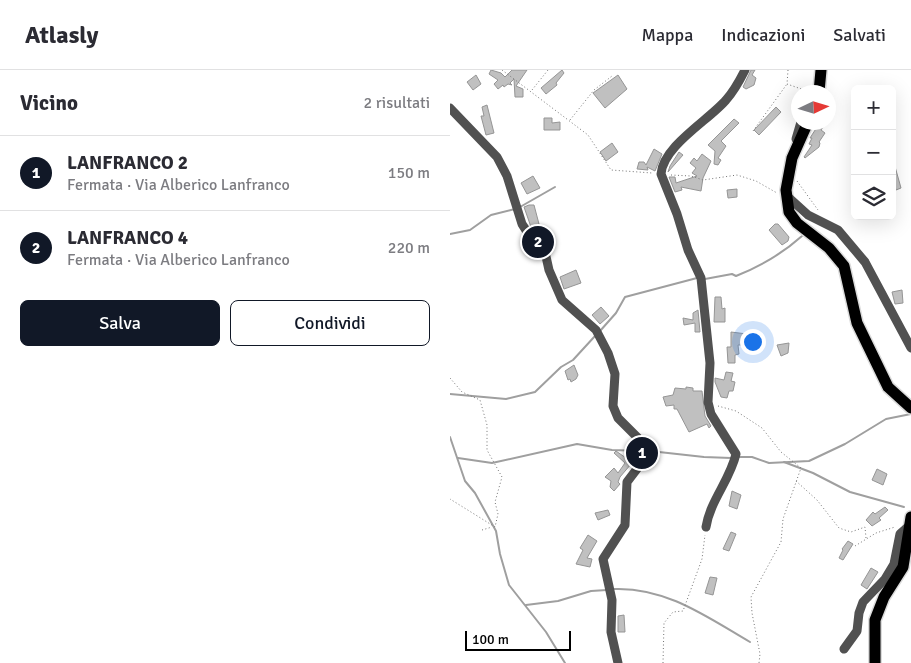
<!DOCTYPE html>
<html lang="it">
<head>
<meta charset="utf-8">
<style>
	:root { --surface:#fff; --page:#f2f2f3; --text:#2b2b33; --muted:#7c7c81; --line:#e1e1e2; --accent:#111827 }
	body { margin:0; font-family:Signika,sans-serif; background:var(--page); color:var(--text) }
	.controls { position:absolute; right:15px; top:15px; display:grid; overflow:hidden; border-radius:8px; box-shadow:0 5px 20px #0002 }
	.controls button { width:45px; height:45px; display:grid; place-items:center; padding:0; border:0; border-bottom:1px solid var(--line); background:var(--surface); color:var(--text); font:25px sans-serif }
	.compass { position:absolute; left:341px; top:15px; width:45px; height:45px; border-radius:50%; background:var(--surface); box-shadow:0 5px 20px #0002; rotate:86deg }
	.scale { position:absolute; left:15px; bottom:12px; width:106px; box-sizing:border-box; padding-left:5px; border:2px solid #000; border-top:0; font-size:14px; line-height:18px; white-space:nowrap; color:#000; -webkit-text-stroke:4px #fff; paint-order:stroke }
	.you { position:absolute; left:302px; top:271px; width:18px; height:18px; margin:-12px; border:4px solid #fff; border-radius:50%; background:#1a73e8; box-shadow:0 0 0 8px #1a73e833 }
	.badge { display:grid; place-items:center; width:32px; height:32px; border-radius:50%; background:var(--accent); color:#fff; font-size:16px; font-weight:700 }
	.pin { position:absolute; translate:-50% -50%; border:2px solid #fff; box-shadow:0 1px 5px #0006 }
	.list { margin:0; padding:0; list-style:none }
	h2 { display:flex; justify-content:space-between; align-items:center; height:65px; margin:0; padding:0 20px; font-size:21px }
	h2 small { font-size:16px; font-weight:400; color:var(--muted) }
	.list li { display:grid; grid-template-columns:32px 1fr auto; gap:15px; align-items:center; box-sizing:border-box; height:75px; padding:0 20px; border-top:1px solid var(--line) }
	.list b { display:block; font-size:19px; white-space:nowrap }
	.list p { margin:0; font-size:16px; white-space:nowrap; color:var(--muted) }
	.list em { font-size:16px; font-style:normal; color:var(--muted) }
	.actions { display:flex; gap:10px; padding:15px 20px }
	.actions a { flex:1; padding:11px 0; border:1px solid var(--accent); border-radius:8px; text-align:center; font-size:18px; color:var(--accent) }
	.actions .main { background:var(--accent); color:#fff }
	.icon { flex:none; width:28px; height:28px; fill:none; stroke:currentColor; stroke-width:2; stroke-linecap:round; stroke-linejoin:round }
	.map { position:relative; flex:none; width:461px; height:593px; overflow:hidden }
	header { display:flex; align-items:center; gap:30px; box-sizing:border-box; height:70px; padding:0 25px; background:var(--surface); border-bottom:1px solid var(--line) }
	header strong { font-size:24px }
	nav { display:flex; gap:28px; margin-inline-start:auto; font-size:18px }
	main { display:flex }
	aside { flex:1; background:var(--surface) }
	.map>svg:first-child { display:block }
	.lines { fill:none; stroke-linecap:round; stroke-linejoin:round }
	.stream { stroke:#9f9f9f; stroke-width:2 }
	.building { fill:#c0c0c0; stroke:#959595 }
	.major-casing { stroke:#dbdbdb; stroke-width:14 }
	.path { stroke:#737373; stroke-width:1; stroke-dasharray:1 2.5; stroke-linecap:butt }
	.minor { stroke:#515151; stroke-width:9 }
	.major { stroke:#000; stroke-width:11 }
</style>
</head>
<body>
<header>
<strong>Atlasly</strong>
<nav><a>Mappa</a><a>Indicazioni</a><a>Salvati</a></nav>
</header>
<main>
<aside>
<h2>Vicino<small>2 risultati</small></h2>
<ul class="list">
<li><span class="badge">1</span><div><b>LANFRANCO 2</b><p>Fermata · Via Alberico Lanfranco</p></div><em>150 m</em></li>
<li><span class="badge">2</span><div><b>LANFRANCO 4</b><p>Fermata · Via Alberico Lanfranco</p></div><em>220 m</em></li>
</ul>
<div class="actions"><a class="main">Salva</a><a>Condividi</a></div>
</aside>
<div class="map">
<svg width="461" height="593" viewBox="0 0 461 593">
	<rect width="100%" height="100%" fill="#fff"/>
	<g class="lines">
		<g class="stream">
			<polyline points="70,137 105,117"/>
			<polyline points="0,164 20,160 41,145 65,139"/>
			<path d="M255,209L282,204L286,206C311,196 332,184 352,166"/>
			<polyline points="150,261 166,243 175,227 247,208"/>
			<polyline points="0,324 56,329 85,322 111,297 123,290 145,266"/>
			<polyline points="0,367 15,411 25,423 46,461 50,484 59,515 96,562 115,593"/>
			<polyline points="200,381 254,387 281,388"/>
			<polyline points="289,387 302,387 319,393 359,391 395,374 436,349 461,344"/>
			<polyline points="8,388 42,393 127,374 162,380 193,381"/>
			<polyline points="334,392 363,403 400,422 454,437"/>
			<path d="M164,519C216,517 257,547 300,572"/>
			<polyline points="76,535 108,531 141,521 157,520"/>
		</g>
	</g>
	<g class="building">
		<polygon points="41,0 51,3 55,7 62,0 77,0 66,16 73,19 73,27 65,27 64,9 60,13 62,15 58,14 54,17 53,15 48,19 44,14 48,10 39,4"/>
		<polygon points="112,0 114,3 106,13 107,15 96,24 91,18"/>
		<polygon points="301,0 305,0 302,5 306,8 304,15 296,19 293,17"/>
		<polygon points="26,5 31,14 23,20 17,12"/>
		<polygon points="168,5 177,19 155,38 143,23"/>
		<polygon points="37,35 44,63 36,65 31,46 34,46 32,37"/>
		<polygon points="326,37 331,42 309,65 304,60"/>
		<polygon points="94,48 102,48 102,53 110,52 110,60 94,60"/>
		<polygon points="284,49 289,53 271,71 276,76 268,88 271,90 268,95 264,94 265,81 258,75"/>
		<polygon points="369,54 373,57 371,60 375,63 369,72 370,73 369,77 355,88 354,87 362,75 359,74 362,68 360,68"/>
		<polygon points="162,73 168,82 156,91 150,82"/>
		<polygon points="204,79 212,84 205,101 197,97 198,100 187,99 189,92 194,92 196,95"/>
		<polygon points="229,82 233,85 218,102 220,96"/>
		<polygon points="252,84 261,91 253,108 251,121 231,117 232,120 225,122 219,107 225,107 226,113 247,106 242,103 246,98 240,93 244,88 247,91"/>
		<polygon points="442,93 444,93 451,118 446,120 442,106"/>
		<polygon points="83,106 90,118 77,124 71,113"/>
		<polygon points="287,119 287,127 278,128 277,120"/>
		<polygon points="79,135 84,135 89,154 81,157 74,137"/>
		<polygon points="325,154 328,154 339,167 338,171 332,175 319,160"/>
		<polygon points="126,200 131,213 114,219 110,207"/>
		<polygon points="452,220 453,233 445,234 442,222"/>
		<polygon points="265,227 271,227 272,239 275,238 275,252 264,252"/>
		<polygon points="151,237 159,246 150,254 142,245"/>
		<polygon points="248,240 250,262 245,262 245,253 234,255 233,248 243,250 243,243"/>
		<polygon points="281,262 297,264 298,271 294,271 294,275 288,275 289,284 285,285 285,293 278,293 277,277 281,277"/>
		<polygon points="339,273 338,283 331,286 327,275"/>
		<polygon points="124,295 128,305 126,309 121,312 120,309 118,310 115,301"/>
		<polygon points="276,302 283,303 281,311 285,312 283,321 279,321 277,328 271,327 265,312 265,308 274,310"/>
		<polygon points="236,317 243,318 243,321 252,321 255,346 261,356 259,358 257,354 239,362 227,339 224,339 224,335 216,336 213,327 223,325 225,318 236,319"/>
		<polygon points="166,381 176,388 178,385 187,387 170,407 168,412 170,414 164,421 160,417 161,411 155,407 164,398 168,403 175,393 164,383"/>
		<polygon points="427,399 437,404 433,415 422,410"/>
		<polygon points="282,421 291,425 287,439 279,436"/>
		<polygon points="435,437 438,440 429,448 431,450 422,456 416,450 423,442 425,444"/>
		<polygon points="158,440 160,445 148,450 145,443"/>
		<polygon points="281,462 286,464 279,481 273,479"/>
		<polygon points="138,465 147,471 137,488 142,489 140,497 126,494 133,480 130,478"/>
		<polygon points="398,471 403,474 393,490 389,488 393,480 392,479"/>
		<polygon points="421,498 428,502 417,519 411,515"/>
		<polygon points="260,507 267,508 263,525 255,523"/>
		<polygon points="174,545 175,562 168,562 168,546"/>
	</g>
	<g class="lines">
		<g class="major-casing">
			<g id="major">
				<polyline points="369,22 371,0"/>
				<polyline points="358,52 342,88 336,120 339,142 347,153 379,178 394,196 407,253 438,317 461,338"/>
				<polyline points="425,593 425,550 434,527 453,497 461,447"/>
			</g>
		</g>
		<g class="path">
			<polyline points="52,0 138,65 161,100 202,103"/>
			<polyline points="338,0 337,14 360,22"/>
			<polyline points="82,20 98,0"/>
			<polyline points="120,50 144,20 162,6"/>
			<polyline points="303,61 337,14"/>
			<polyline points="221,105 241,106 253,110 287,105 306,111 327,123"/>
			<polyline points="347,111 368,140"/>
			<polyline points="0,308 12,322 30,330 37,355 37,380 52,407 45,432 48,444 45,457 0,429"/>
			<polyline points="268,336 286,341 312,358 331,382 351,398 333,449 331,472 301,527 302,543 310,584 309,593"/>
			<polyline points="346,411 367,430 389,458 401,462 415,457 416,468"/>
			<polyline points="32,460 42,457"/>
			<polyline points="405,476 426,463 445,457"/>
			<polyline points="213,593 214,553 223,542 233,541 252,489 255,465"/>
		</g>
		<g class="minor">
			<polyline points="0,38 47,87 57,106 72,154 81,168 95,182 99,200 112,230 146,260 158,283 165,304 163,336 168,348 195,375 196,387 177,412 175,455 153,489 162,530 161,562 168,593"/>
			<polyline points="346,69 351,52"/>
			<polyline points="337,126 358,145 388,160 415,192 461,278"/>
			<path d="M256,457C260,431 280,410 286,384L261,344L258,332L260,293L251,208L238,180L227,144L211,104C213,76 259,50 276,30C284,21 290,10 295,0"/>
			<polyline points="394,579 407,561 409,543 413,532 435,509 444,494 450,464 458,457"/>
		</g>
		<use href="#major" class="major"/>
	</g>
</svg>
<div class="controls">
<button>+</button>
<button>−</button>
<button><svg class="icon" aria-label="layers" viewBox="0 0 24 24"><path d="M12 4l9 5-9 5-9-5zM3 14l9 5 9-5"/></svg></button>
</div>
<svg class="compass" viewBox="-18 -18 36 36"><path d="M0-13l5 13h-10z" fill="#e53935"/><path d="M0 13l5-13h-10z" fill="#7c7c81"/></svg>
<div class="scale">100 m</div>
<div class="you"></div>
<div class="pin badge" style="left:192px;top:383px">1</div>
<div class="pin badge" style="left:88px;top:172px">2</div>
</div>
</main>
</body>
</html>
